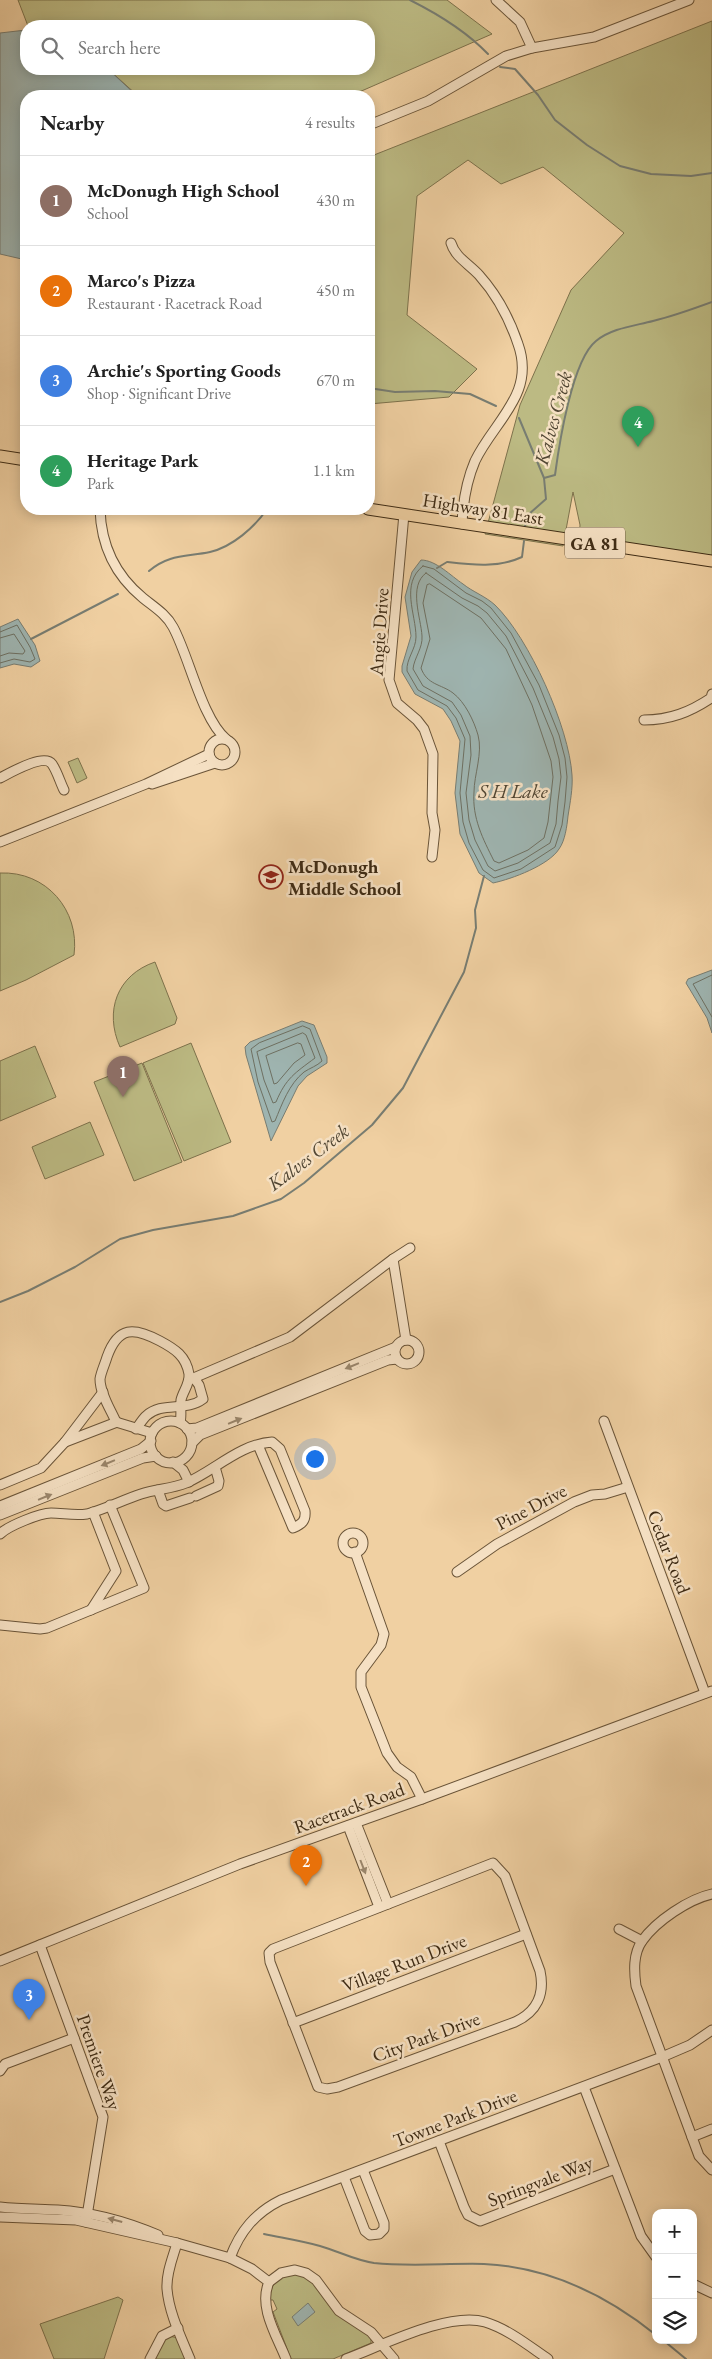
<!DOCTYPE html>
<html lang="en">
<head>
<meta charset="utf-8">
<style>
	:root { --surface:#fff; --page:#f6f6f6; --text:#222; --muted:#767676; --line:#e0e0e0; --accent:#0b8043 }
	body { margin:0; font-family:"EB Garamond",serif; background:var(--page); color:var(--text) }
	.controls { position:absolute; right:15px; bottom:15px; display:grid; overflow:hidden; border-radius:10px; box-shadow:0 2px 12px #0003 }
	.controls button { width:45px; height:45px; display:grid; place-items:center; padding:0; border:0; border-bottom:1px solid var(--line); background:var(--surface); color:var(--text); font:25px sans-serif }
	.you { position:absolute; left:314px; top:1458px; width:18px; height:18px; margin:-12px; border:4px solid #fff; border-radius:50%; background:#1a73e8; box-shadow:0 0 0 8px #1a73e833 }
	.badge { display:grid; place-items:center; width:32px; height:32px; border-radius:50%; background:var(--accent); color:#fff; font-size:16px; font-weight:700 }
	.pin { position:absolute; translate:-50% -41px; filter:drop-shadow(0 1px 2px #0008) }
	.pin::after { content:''; position:absolute; top:26px; width:18px; height:15px; background:inherit; clip-path:polygon(0 0,100% 0,50% 100%) }
	.list { margin:0; padding:0; list-style:none }
	h2 { display:flex; justify-content:space-between; align-items:center; height:65px; margin:0; padding:0 20px; font-size:21px }
	h2 small { font-size:16px; font-weight:400; color:var(--muted) }
	.list li { display:grid; grid-template-columns:32px 1fr auto; gap:15px; align-items:center; box-sizing:border-box; height:90px; padding:0 20px; border-top:1px solid var(--line) }
	.list b { display:block; font-size:19px; white-space:nowrap }
	.list p { margin:0; font-size:16px; white-space:nowrap; color:var(--muted) }
	.list em { font-size:16px; font-style:normal; color:var(--muted) }
	.icon { flex:none; width:28px; height:28px; fill:none; stroke:currentColor; stroke-width:2; stroke-linecap:round; stroke-linejoin:round }
	.map { position:relative; flex:none; width:712px; height:2359px; overflow:hidden }
	.search { position:absolute; background:var(--surface); box-shadow:0 2px 12px #0003; left:20px; top:20px; width:355px; height:55px; display:flex; align-items:center; gap:12px; box-sizing:border-box; padding:0 18px; border-radius:20px; color:var(--muted); font-size:19px }
	.panel { position:absolute; background:var(--surface); box-shadow:0 2px 12px #0003; left:20px; top:90px; width:355px; height:425px; border-radius:20px }
	.map>svg:first-child { display:block }
	.green { fill:#bcba83; stroke:#7d724c }
	.water { fill:#9eb4b0; stroke:#787d72 }
	.lines { fill:none; stroke-linecap:round; stroke-linejoin:round }
	.shore { stroke:#6e7062; stroke-width:1 }
	.stream { stroke:#787d72; stroke-width:2 }
	.minor-casing { stroke:#6a5438; stroke-width:11 }
	.major-casing { stroke:#3e2b14; stroke-width:13 }
	.minor { stroke:#f5e0c3; stroke-width:9 }
	.major { stroke:#f0d0a2; stroke-width:11 }
	.oneway { fill:#9a866c }
	.labels { text-anchor:middle; dominant-baseline:central; stroke-width:5; stroke-linejoin:round; paint-order:stroke }
	.shield { fill:#f5e0c3; stroke:#756148; stroke-width:1 }
	.shield-label { font-size:18px; font-weight:bold; fill:#3e2b14 }
	.street-label { font-size:19px; fill:#3e2b14; stroke:#f5e0c3 }
	.poi-label { font-size:19px; font-weight:bold; fill:#3e2b14; stroke:#f5e0c3; text-anchor:start }
	.water-label { font-size:20px; font-style:italic; fill:#514633; stroke:#f5e0c3 }
</style>
</head>
<body>
<div class="map">
<svg width="712" height="2359" viewBox="0 0 712 2359">
	<rect width="100%" height="100%" fill="#f0d0a2"/>
	<filter id="stains"><feTurbulence type="fractalNoise" baseFrequency=".004" numOctaves="4"/><feColorMatrix values="0 0 0 0 .2 0 0 0 0 .09 0 0 0 0 .02 0 0 0 .5 -.17"/></filter>
	<radialGradient id="worn" r=".72"><stop offset=".6" stop-color="#630" stop-opacity="0"/><stop offset="1" stop-color="#630" stop-opacity=".3"/></radialGradient>
	<g class="green">
		<polygon points="18,0 447,0 492,34 350,96 138,96 108,69 369,69 369,26 69,26 66,23 28,26"/>
		<polygon points="712,21 712,560 579,541 580,525 573,492 563,546 485,534 520,405 571,290 624,233 543,167 501,184 468,160 417,196 407,315 477,369 449,397 369,404 369,157"/>
		<polygon points="78,758 87,778 77,783 68,762"/>
		<path d="M0,873C46,871 80,910 74,955L26,980L0,991Z"/>
		<path d="M155,962L177,1018L175,1024L120,1047C104,1011 117,975 155,962Z"/>
		<polygon points="191,1043 231,1142 184,1161 143,1063"/>
		<polygon points="35,1046 56,1097 0,1121 0,1061"/>
		<polygon points="142,1063 182,1162 134,1181 94,1082"/>
		<polygon points="90,1122 104,1155 45,1179 32,1147"/>
		<path d="M296,2272L309,2278L366,2333L371,2338V2343L333,2359H291L273,2312L277,2309L273,2300H270C270,2281 280,2278 296,2272Z"/>
		<polygon points="118,2297 123,2300 104,2359 54,2359 40,2324"/>
		<polygon points="169,2336 178,2338 186,2359 154,2359 164,2339"/>
	</g>
	<g class="water">
		<polygon points="26,30 26,69 108,69 137,96 26,96 26,260 0,254 0,33"/>
		<path d="M421,560C436,560 451,576 463,584C473,592 485,596 495,605C529,638 569,727 572,775C573,788 570,803 568,816C567,826 565,841 559,849C549,865 512,879 493,883L479,873L460,834L455,793L460,741L451,721L443,709L415,694L402,672V666L411,636L405,597L412,572Z"/>
		<polygon points="18,619 35,645 40,661 31,667 14,664 0,668 0,627"/>
		<polygon points="712,970 712,1033 707,1018 686,983 688,979"/>
		<polygon points="302,1021 314,1025 327,1057 327,1063 307,1076 298,1086 271,1141 246,1055 245,1047 250,1042"/>
		<polygon points="308,2303 315,2312 298,2326 292,2317"/>
	</g>
	<g class="lines">
		<g class="shore">
			<path d="M423,566L434,569L466,593L482,601L491,608L511,633L539,685L559,735L565,758L567,777L565,802L562,825L555,847L521,869L494,878L483,870L469,843L463,822L460,793L465,739L456,718L447,706L418,690L407,671C406,659 416,649 416,637C416,614 400,584 423,566Z"/>
			<path d="M426,573L462,598L478,606L487,613L506,636L533,688L553,737L559,759L561,777L558,801L556,824L550,843L518,863L495,871L488,866L475,840L469,820L466,793L471,755L470,736L461,715L452,702L423,686L413,669C414,658 423,648 422,636C421,618 408,586 426,573Z"/>
			<path d="M430,584L481,618L506,649L532,705L551,761L553,777L548,822L544,838L528,850L499,863L494,861C483,839 472,818 474,792C474,775 483,753 478,735C474,721 465,702 453,693C441,684 427,685 421,668L430,639L423,603L427,585Z"/>
			<polyline points="0,632 17,625 30,647 35,659 30,662 14,659 0,663"/>
			<polyline points="0,638 14,634 25,651 23,654 9,653 0,656"/>
			<polyline points="712,975 693,984 712,1017"/>
			<path d="M303,1026L310,1029L322,1061C317,1066 310,1068 304,1072C289,1084 282,1104 275,1121L272,1122L258,1082L251,1049L259,1043Z"/>
			<path d="M303,1033L306,1035L315,1058C295,1073 286,1078 276,1102L273,1103L264,1080L257,1052Z"/>
			<polygon points="298,1043 301,1044 305,1055 294,1063 277,1083 274,1084 266,1056"/>
		</g>
		<g class="stream">
			<path d="M410,0C438,14 466,31 488,54"/>
			<polyline points="500,67 515,69 538,95 555,120 587,145 620,166 651,174 691,176 712,173"/>
			<polyline points="369,388 395,392 435,391 470,394 496,406"/>
			<polyline points="519,418 544,478 546,499 529,514 525,526"/>
			<path d="M544,478L555,475C559,445 572,360 596,341C612,328 634,326 653,321C674,316 693,309 712,302"/>
			<path d="M437,568L447,562C473,565 498,568 522,557L524,541"/>
			<path d="M149,571C169,554 186,557 210,552C232,547 255,527 267,509"/>
			<polyline points="31,639 118,594"/>
			<polyline points="0,1302 28,1291 75,1267 120,1239 153,1230 233,1216 281,1199 304,1183 372,1125 403,1088 464,972 476,928 475,910 484,876"/>
			<path d="M264,2234C283,2238 302,2241 320,2246C338,2251 354,2260 374,2263C410,2267 447,2263 484,2264C549,2267 605,2294 656,2335"/>
			<polyline points="663,2340 686,2359"/>
		</g>
		<g class="minor-casing">
			<g id="minor">
				<polyline points="496,0 520,22 532,48 594,37 689,0"/>
				<polyline points="369,125 428,101 506,56 532,48"/>
				<path d="M451,243C455,257 469,264 479,275C496,294 510,320 518,344C536,394 494,421 475,461C466,482 463,501 462,524"/>
				<path d="M100,509C101,545 115,575 143,598C154,607 166,614 173,627C189,656 202,719 226,739"/>
				<polyline points="404,514 389,680 397,703 417,720 424,729 433,754 432,813 435,830 432,857"/>
				<path d="M644,720C670,720 690,712 711,698L712,694"/>
				<circle cx="222" cy="752" r="13"/>
				<path d="M0,778C10,773 44,753 52,764C57,771 60,782 64,790"/>
				<polyline points="152,784 215,763"/>
				<polyline points="0,842 146,784 209,754"/>
				<polyline points="393,1259 410,1248"/>
				<circle cx="407" cy="1352" r="12"/>
				<polyline points="189,1380 290,1337 393,1259 406,1340"/>
				<polyline points="103,1392 65,1442 117,1422"/>
				<polyline points="604,1421 705,1693"/>
				<circle cx="171" cy="1442" r="21"/>
				<path d="M136,1429C139,1425 142,1420 146,1416C162,1401 186,1412 203,1399L199,1385L194,1378"/>
				<polyline points="187,1429 197,1428 396,1347"/>
				<path d="M152,1433L116,1422C111,1410 100,1394 100,1379C101,1372 105,1364 107,1357C118,1326 134,1327 160,1341C175,1349 186,1356 189,1374C190,1384 183,1391 181,1400C180,1408 182,1414 180,1423"/>
				<polyline points="192,1443 200,1435 388,1360 397,1359"/>
				<polyline points="173,1462 183,1470 189,1482"/>
				<polyline points="0,1485 41,1468 65,1442"/>
				<polyline points="158,1490 163,1504 166,1506 190,1498"/>
				<polyline points="196,1496 218,1486 219,1481 215,1467"/>
				<polyline points="0,1506 141,1449 151,1441"/>
				<polyline points="0,1515 143,1458 156,1456"/>
				<circle cx="353" cy="1543" r="10"/>
				<path d="M0,1534C8,1526 40,1513 51,1513C63,1513 74,1516 87,1514C105,1509 123,1500 141,1494C156,1489 171,1489 186,1483C214,1471 240,1444 272,1442L280,1449L305,1511C306,1521 302,1524 293,1528L258,1445"/>
				<polyline points="355,1552 384,1634 381,1645 361,1672 361,1687 387,1753 397,1767 411,1777 422,1799"/>
				<polyline points="457,1572 497,1544 574,1502 592,1495 605,1494 628,1487"/>
				<polyline points="91,1610 116,1571 93,1512"/>
				<polyline points="0,1625 40,1629 47,1628 144,1588 110,1505"/>
				<polyline points="356,1823 388,1904"/>
				<polyline points="348,1826 379,1907"/>
				<path d="M493,1863L505,1876L540,1971C545,1994 537,2012 515,2022L338,2087L327,2089L318,2087L270,1962L269,1953L273,1949Z"/>
				<path d="M712,1894C689,1899 656,1921 642,1941C633,1954 634,1971 636,1986L699,2156L712,2170"/>
				<polyline points="619,1929 642,1941"/>
				<polyline points="40,1945 103,2117 86,2222"/>
				<polyline points="0,1961 240,1864 422,1799 712,1691"/>
				<polyline points="293,2023 526,1934"/>
				<polyline points="0,2071 5,2064 74,2038"/>
				<polyline points="584,2087 641,2236 656,2257"/>
				<polyline points="692,2137 712,2129"/>
				<polyline points="439,2141 464,2207 468,2215 480,2221 615,2169"/>
				<polyline points="344,2177 365,2231 370,2235 379,2234 384,2229 384,2223 363,2170"/>
				<path d="M0,2207C19,2209 38,2209 58,2210C92,2212 127,2222 158,2235"/>
				<path d="M0,2217L76,2220L177,2243L230,2258L252,2269L269,2282C258,2307 277,2336 286,2359"/>
				<path d="M177,2243C173,2257 166,2273 167,2289C169,2313 181,2337 190,2359"/>
				<path d="M230,2258C240,2231 255,2213 281,2200L662,2057L690,2045L712,2030"/>
				<polyline points="269,2282 281,2273 295,2270 306,2273 316,2280 339,2311 371,2332 394,2359"/>
				<polyline points="693,2284 712,2293"/>
				<polyline points="150,2359 162,2336 178,2328"/>
				<path d="M346,2359C381,2346 449,2311 485,2322C508,2329 529,2346 548,2359"/>
			</g>
		</g>
		<g class="major-casing">
			<g id="major">
				<polyline points="0,456 26,460"/>
				<polyline points="368,509 712,561"/>
			</g>
		</g>
		<use href="#minor" class="minor"/>
		<use href="#major" class="major"/>
	</g>
	<defs><path id="oneway-solid" d="M-6-.8H1V-3.2L6.5 0L1 3.2V.8H-6Z" transform="scale(1.25)"/></defs>
	<g class="oneway">
		<use href="#oneway-solid" transform="translate(352 1366) rotate(158)"/>
		<use href="#oneway-solid" transform="translate(235 1421) rotate(-22)"/>
		<use href="#oneway-solid" transform="translate(108 1463) rotate(158)"/>
		<use href="#oneway-solid" transform="translate(45 1497) rotate(-22)"/>
		<use href="#oneway-solid" transform="translate(363 1867) rotate(69)"/>
		<use href="#oneway-solid" transform="translate(115 2220) rotate(-165)"/>
	</g>
	<defs>
		<g id="school-ring" transform="scale(1.25)"><circle r="9.5" fill="#f5e0c3" stroke="#8f2418" stroke-width="1.5"/><path d="M0-5L7-2L0 1L-7-2ZM-4 1L0 2.5L4 1V4Q0 6-4 4Z" fill="#8f2418"/></g>
	</defs>
	<g fill-rule="evenodd">
		<use href="#school-ring" x="271" y="877"/>
	</g>
	<g class="labels">
		<rect class="shield" x="565" y="527.5" width="60" height="31" rx="4"/>
		<g class="shield-label">
			<text x="595" y="543">GA 81</text>
		</g>
		<g class="street-label">
			<text transform="translate(483 509) rotate(9)">Highway 81 East</text>
			<text transform="translate(379 632) rotate(-86)">Angie Drive</text>
			<text transform="translate(531 1507) rotate(-28)">Pine Drive</text>
			<text transform="translate(669 1552) rotate(69)">Cedar Road</text>
			<text transform="translate(349 1808) rotate(-20)">Racetrack Road</text>
			<text transform="translate(404 1963) rotate(-21)">Village Run Drive</text>
			<text transform="translate(426 2037) rotate(-20)">City Park Drive</text>
			<text transform="translate(99 2062) rotate(71)">Premiere Way</text>
			<text transform="translate(455 2118) rotate(-21)">Towne Park Drive</text>
			<text transform="translate(540 2181) rotate(-21)">Springvale Way</text>
		</g>
		<g class="poi-label">
			<text x="288" y="866">McDonugh<tspan x="288" dy="22">Middle School</tspan></text>
		</g>
		<g class="water-label">
			<text transform="translate(553 418) rotate(-75)">Kalves Creek</text>
			<text x="513" y="791">S H Lake</text>
			<text transform="translate(308 1157) rotate(-37)">Kalves Creek</text>
		</g>
	</g>
	<rect width="100%" height="100%" filter="url(#stains)"/>
	<rect width="100%" height="100%" fill="url(#worn)"/>
</svg>
<div class="controls">
<button>+</button>
<button>−</button>
<button><svg class="icon" aria-label="layers" viewBox="0 0 24 24"><path d="M12 4l9 5-9 5-9-5zM3 14l9 5 9-5"/></svg></button>
</div>
<div class="you"></div>
<div class="pin badge" style="left:123px;top:1097px;background:#8d6e63">1</div>
<div class="pin badge" style="left:306px;top:1886px;background:#e8710a">2</div>
<div class="pin badge" style="left:29px;top:2020px;background:#3f7fe0">3</div>
<div class="pin badge" style="left:638px;top:447px;background:#2e9e5b">4</div>
<div class="search"><svg class="icon" aria-label="search" viewBox="0 0 24 24"><circle cx="10" cy="10" r="6"/><path d="M15 15l6 6"/></svg>Search here</div>
<section class="panel">
<h2>Nearby<small>4 results</small></h2>
<ul class="list">
<li><span class="badge" style="background:#8d6e63">1</span><div><b>McDonugh High School</b><p>School</p></div><em>430 m</em></li>
<li><span class="badge" style="background:#e8710a">2</span><div><b>Marco's Pizza</b><p>Restaurant · Racetrack Road</p></div><em>450 m</em></li>
<li><span class="badge" style="background:#3f7fe0">3</span><div><b>Archie's Sporting Goods</b><p>Shop · Significant Drive</p></div><em>670 m</em></li>
<li><span class="badge" style="background:#2e9e5b">4</span><div><b>Heritage Park</b><p>Park</p></div><em>1.1 km</em></li>
</ul>
</section>
</div>
</body>
</html>
